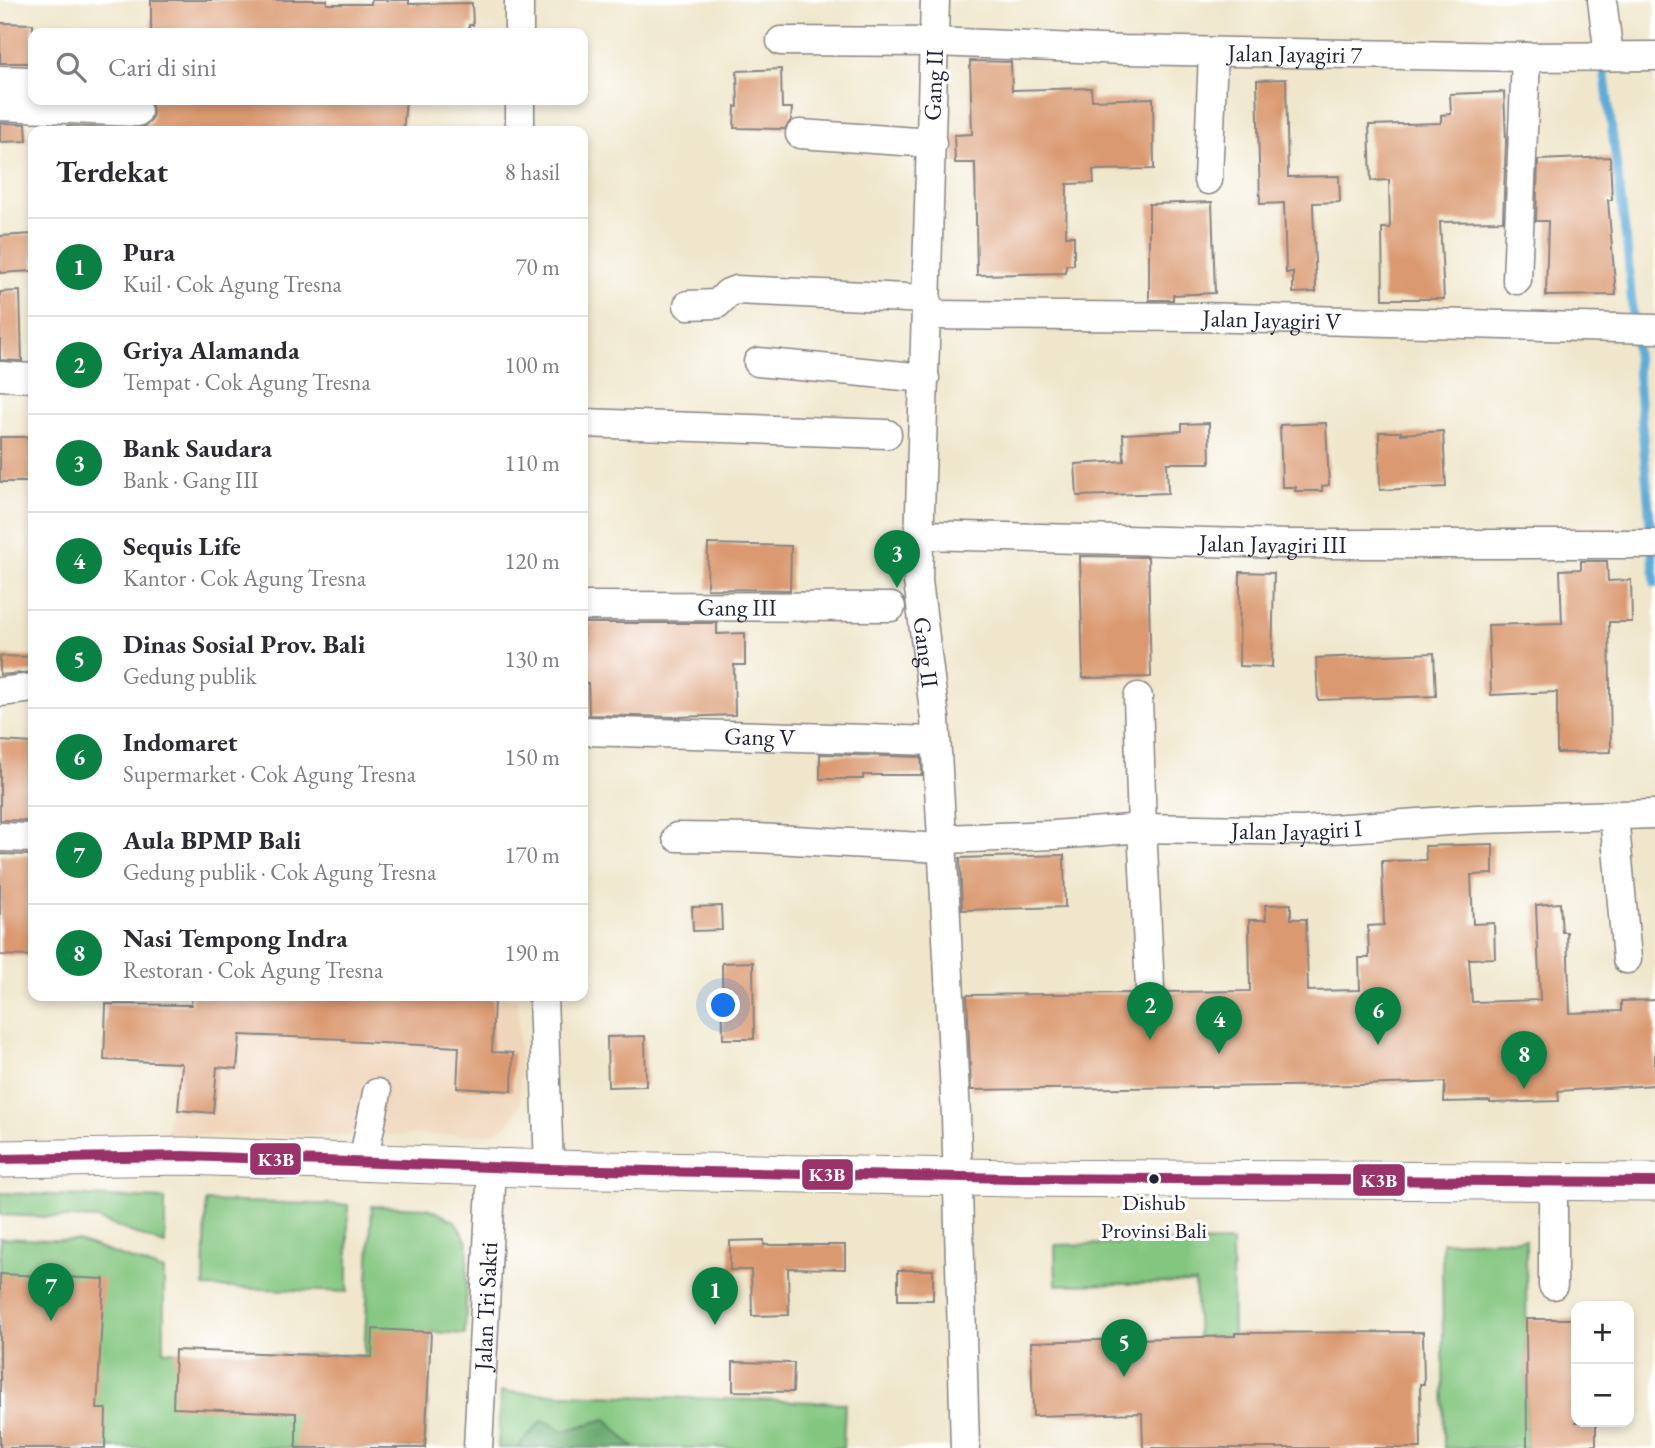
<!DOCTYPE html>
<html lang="id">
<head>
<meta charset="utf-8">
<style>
	:root { --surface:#fff; --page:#f7f7f7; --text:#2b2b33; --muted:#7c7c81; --line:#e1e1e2; --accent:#0b8043 }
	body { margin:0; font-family:"EB Garamond",serif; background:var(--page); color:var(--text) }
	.controls { position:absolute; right:21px; bottom:21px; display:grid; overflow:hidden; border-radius:14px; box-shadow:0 4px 10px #0003 }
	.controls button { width:63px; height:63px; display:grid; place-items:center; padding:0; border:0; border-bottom:2px solid var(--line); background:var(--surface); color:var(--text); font:35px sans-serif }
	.you { position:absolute; left:724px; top:1006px; width:24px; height:24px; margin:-18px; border:5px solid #fff; border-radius:50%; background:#1a73e8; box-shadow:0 0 0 10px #1a73e833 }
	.badge { display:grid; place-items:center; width:46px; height:46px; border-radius:50%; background:var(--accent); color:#fff; font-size:23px; font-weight:700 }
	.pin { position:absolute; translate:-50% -58px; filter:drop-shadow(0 2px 4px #0008) }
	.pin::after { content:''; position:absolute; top:37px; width:24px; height:21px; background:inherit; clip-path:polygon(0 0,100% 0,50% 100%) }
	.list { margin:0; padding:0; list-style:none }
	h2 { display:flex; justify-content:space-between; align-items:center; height:91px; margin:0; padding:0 28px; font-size:30px }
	h2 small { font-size:23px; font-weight:400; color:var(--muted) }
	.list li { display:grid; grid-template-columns:46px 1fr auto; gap:21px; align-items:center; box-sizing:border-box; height:98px; padding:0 28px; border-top:2px solid var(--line) }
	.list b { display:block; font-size:26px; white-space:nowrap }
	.list p { margin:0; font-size:23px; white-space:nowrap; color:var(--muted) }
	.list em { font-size:23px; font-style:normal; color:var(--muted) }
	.icon { flex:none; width:38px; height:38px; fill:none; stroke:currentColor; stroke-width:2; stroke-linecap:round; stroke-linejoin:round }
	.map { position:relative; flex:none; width:1655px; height:1448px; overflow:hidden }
	.search { position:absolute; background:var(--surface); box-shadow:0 4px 10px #0003; left:28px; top:28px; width:560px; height:77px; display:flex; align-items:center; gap:18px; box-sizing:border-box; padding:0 24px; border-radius:14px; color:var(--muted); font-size:26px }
	.panel { position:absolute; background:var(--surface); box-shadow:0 4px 10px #0003; left:28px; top:126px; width:560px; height:875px; border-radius:14px }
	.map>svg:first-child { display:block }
	.built { fill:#efd6bb }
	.green { fill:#83c67f; stroke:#52745d; stroke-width:2 }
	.forest { fill:#6aab6e; stroke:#466654; stroke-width:2 }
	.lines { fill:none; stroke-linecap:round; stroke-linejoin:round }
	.stream { stroke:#5eacd8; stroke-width:9 }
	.building { fill:#da9970 }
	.minor-casing { stroke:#888483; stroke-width:31 }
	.major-casing { stroke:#888483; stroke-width:39 }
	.minor { stroke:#fff; stroke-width:28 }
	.major { stroke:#fff; stroke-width:37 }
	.bus-1-casing { stroke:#fff; stroke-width:16 }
	.bus-1 { stroke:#9a336a; stroke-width:10 }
	.bus-dot { fill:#22223b; stroke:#fff; stroke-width:2.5 }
	.labels { text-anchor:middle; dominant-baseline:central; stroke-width:6; stroke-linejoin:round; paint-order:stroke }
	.bus-label { font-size:22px; fill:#22223b; stroke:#fff }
	.street-label { font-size:24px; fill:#22223b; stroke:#fff }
	.line-badge { stroke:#fff; stroke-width:2.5 }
	.badge-label { font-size:19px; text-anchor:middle; font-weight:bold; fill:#fff }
</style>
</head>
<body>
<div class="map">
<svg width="1655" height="1448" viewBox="0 0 1655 1448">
	<rect width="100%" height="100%" fill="#fff"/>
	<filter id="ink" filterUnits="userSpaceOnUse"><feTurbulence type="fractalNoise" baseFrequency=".0143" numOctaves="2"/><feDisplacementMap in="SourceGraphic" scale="14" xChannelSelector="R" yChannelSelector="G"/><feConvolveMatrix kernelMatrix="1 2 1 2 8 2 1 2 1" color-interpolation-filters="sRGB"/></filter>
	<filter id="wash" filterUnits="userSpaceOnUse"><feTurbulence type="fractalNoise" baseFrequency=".00686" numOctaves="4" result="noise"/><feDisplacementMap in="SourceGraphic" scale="28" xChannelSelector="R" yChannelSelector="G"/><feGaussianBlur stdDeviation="1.57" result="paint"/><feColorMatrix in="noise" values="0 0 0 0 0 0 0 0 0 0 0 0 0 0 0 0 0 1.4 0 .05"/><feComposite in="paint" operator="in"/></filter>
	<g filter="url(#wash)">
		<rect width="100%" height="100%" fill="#efe6cb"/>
		<polygon class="built" points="180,996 463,996 518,999 520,1103 509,1123 495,1132 479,1135 167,1135"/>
		<g class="green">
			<polygon points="0,1193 165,1199 165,1245 97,1219 0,1215"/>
			<polygon points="206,1201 348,1205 348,1292 204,1287"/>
			<polygon points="372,1206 428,1208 455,1221 468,1243 465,1334 431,1332 425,1448 0,1448 0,1238 78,1241 164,1271 164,1351 364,1356"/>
			<polygon points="1526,1239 1527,1448 1444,1448 1442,1242"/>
			<polygon points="1232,1242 1233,1336 1198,1338 1195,1283 1056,1285 1055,1245"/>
			<polygon points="501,1392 845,1403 843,1448 498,1448"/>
		</g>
		<polygon class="forest" points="606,1419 634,1448 517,1448 543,1420 564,1431"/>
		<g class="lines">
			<polyline class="stream" points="1603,61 1627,246 1655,583"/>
		</g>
		<g id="blocks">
			<g class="building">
				<polygon points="151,0 327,0 327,4 371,4 371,0 409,0 409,4 472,3 473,25 469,25 469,33 151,33"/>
				<polygon points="0,23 33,24 33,63 0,63"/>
				<polygon points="970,61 1011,62 1012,90 1091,88 1092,100 1153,98 1154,169 1093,170 1094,183 1067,184 1066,236 1074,236 1074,265 1066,265 1066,273 977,275 975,163 955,163 954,135 972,134"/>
				<polygon points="781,69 782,108 792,108 791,120 785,129 734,128 735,106 738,107 737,71"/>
				<polygon points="1286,79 1288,177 1339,176 1340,202 1313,203 1316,292 1293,293 1293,272 1286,273 1284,203 1260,204 1257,80"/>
				<polygon points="1504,92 1506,141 1503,221 1440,222 1444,299 1383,299 1382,228 1390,228 1389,180 1371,181 1369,125 1441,123 1441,115 1451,114 1450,94"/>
				<polygon points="148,100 406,100 403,131 67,131 67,126 136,129 144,127 151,121 153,113 152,105"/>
				<polygon points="0,123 26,124 27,141 0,142"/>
				<polygon points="1610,157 1612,200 1608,200 1616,295 1546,296 1548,221 1536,221 1538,160"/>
				<polygon points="1212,202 1215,293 1173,295 1173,300 1149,300 1149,204"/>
				<polygon points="33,234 33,271 0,273 0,236"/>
				<polygon points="20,291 22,361 0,360 0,292"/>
				<polygon points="1209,423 1210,463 1167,463 1168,493 1077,496 1075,464 1124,461 1123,434 1182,431 1182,424"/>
				<polygon points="1326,423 1329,485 1322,486 1322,491 1295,491 1296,487 1282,487 1280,425"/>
				<polygon points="1443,431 1446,487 1380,490 1379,432 1401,432 1401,434"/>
				<rect x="0" y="437" width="33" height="45"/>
				<polygon points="708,544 791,546 790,590 707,589"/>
				<polygon points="1080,556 1148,557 1151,677 1083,678"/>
				<polygon points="1581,561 1607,561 1608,581 1631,580 1632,622 1609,622 1611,752 1557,753 1557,692 1491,695 1488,625 1562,623 1560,570 1581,569"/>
				<polygon points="1240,572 1274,573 1272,667 1239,666"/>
				<polygon points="583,623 717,623 717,634 745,633 745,665 734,665 735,715 677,717 589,715 588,683 583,683"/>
				<polygon points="1434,653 1436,696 1318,700 1316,658"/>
				<polygon points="0,656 33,657 33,672 0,675"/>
				<polygon points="0,741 33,743 33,821 0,820"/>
				<polygon points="820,754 921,757 922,775 863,775 863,779 820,779"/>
				<polygon points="1493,844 1493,874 1471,875 1473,924 1494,923 1495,958 1469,959 1472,1002 1540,1000 1536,905 1560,903 1562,932 1567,932 1570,1013 1621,1011 1621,1001 1655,1000 1655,1085 1558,1091 1559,1101 1490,1103 1490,1101 1444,1102 1445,1082 1360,1085 971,1090 967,995 1135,993 1142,1002 1150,1005 1160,1002 1166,992 1250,991 1249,920 1266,920 1265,905 1291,904 1291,919 1306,919 1308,991 1360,990 1359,958 1369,958 1368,926 1384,925 1382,861 1426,860 1425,846"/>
				<polygon points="0,854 33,855 33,956 0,955"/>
				<polygon points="1064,855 1065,907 962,910 960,858"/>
				<polygon points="721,906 722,930 693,931 692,907"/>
				<polygon points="753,962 754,1039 723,1039 722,963"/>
				<polygon points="192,996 494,998 492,1052 513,1053 512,1091 457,1088 459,1047 343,1041 344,1039 240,1035 237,1069 217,1067 213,1113 178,1110 182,1065 180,1063 104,1060 106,1004 191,1005"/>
				<polygon points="645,1036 646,1086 608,1087 607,1037"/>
				<polygon points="764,1240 764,1245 845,1245 845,1269 788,1268 789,1315 752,1316 751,1270 730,1270 730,1241"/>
				<rect x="898" y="1270" width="35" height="30"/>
				<polygon points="0,1274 104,1279 97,1409 106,1409 105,1448 0,1448"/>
				<polygon points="1526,1319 1576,1319 1576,1422 1596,1422 1596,1445 1527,1448"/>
				<polygon points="373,1329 431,1332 425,1448 296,1448 296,1413 173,1408 175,1350 372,1357"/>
				<polygon points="1423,1332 1424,1384 1420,1384 1421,1448 1143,1448 1142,1413 1033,1416 1031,1342 1235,1336 1235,1333"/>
				<polygon points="733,1362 794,1363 793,1392 733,1391"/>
			</g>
		</g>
	</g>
	<g filter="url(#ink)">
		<use href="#blocks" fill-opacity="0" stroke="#888483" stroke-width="2"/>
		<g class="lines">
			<g class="minor-casing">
				<g id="minor">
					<polyline points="519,0 519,33"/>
					<path id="s1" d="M935,0L918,581L935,719L942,839L956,1116L965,1448"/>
					<polyline points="1602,0 1609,56"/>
					<path id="s2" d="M781,41L935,42L1124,50L1526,57L1655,56"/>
					<polyline points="0,80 33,81"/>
					<polyline points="520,100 520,131"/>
					<polyline points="0,106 137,112"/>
					<polyline points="800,134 932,143"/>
					<polyline points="1208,180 1213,52"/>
					<polyline points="1517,280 1526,57"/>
					<polyline points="688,305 717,304 728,293 736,290 927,299"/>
					<path id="s3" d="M927,315L1198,317L1655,329"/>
					<polyline points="758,362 925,378"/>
					<polyline points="0,376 33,378"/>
					<polyline points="583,423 887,434"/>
					<path id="s4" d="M921,535L1288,544H1655"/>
					<path id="s5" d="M583,606L891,607"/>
					<polyline points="0,692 33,688"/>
					<polyline points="1138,697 1142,828 1150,988"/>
					<path id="s6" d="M583,731L936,741"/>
					<polyline points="1614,815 1627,959"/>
					<polyline points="0,837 33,838"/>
					<polyline points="677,837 756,838 942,848"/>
					<path id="s7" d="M942,839L1054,835L1142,828L1302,831L1477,819L1655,814"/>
					<polyline points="543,996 549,1169"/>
					<polyline points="363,1162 377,1093"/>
					<polyline points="1553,1285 1553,1182"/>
					<path id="s8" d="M478,1448L492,1166"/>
				</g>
			</g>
			<g class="major-casing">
				<polyline id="major" points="0,1159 184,1156 549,1169 1015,1178 1655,1182"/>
			</g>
			<use href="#minor" class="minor"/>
			<use href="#major" class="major"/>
			<g class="bus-1-casing">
				<polyline id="bus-1" points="0,1159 184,1156 549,1169 1015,1178 1655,1182"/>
			</g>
			<use href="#bus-1" class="bus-1"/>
		</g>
	</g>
	<circle class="bus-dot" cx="1154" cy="1179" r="6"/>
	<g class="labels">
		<g class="bus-label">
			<text x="1154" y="1202">Dishub<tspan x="1154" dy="28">Provinsi Bali</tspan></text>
		</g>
		<g class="street-label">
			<text stroke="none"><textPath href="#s2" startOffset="514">Jalan Jayagiri 7</textPath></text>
			<text transform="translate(933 85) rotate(-88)">Gang II</text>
			<text stroke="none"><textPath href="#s3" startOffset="345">Jalan Jayagiri V</textPath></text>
			<text stroke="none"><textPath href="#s4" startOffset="352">Jalan Jayagiri III</textPath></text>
			<text stroke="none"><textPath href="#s5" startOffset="154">Gang III</textPath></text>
			<text stroke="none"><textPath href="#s1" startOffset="653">Gang II</textPath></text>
			<text stroke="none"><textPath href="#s6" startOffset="177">Gang V</textPath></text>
			<text stroke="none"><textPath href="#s7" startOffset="355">Jalan Jayagiri I</textPath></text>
			<text stroke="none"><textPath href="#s8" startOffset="142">Jalan Tri Sakti</textPath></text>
		</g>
	</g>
	<g class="line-badge">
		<rect x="249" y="1142" width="53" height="34" rx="7" fill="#9a336a"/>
		<rect x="801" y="1158" width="53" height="33" rx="7" fill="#9a336a"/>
		<rect x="1352" y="1163" width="54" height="34" rx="7" fill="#9a336a"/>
	</g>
	<g class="badge-label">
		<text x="276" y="1166">K3B</text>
		<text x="827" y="1181">K3B</text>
		<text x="1379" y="1187">K3B</text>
	</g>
</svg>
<div class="controls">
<button>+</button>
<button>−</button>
</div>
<div class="you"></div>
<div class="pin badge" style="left:715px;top:1325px">1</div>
<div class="pin badge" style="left:1150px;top:1040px">2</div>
<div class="pin badge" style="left:897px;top:588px">3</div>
<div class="pin badge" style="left:1219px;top:1054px">4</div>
<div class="pin badge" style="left:1124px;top:1377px">5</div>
<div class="pin badge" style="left:1378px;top:1045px">6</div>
<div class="pin badge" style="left:51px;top:1321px">7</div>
<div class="pin badge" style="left:1524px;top:1089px">8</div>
<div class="search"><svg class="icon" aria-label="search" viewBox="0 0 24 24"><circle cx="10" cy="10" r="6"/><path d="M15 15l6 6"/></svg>Cari di sini</div>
<section class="panel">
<h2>Terdekat<small>8 hasil</small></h2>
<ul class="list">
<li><span class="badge">1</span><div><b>Pura</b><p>Kuil · Cok Agung Tresna</p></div><em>70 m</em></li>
<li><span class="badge">2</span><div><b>Griya Alamanda</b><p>Tempat · Cok Agung Tresna</p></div><em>100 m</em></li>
<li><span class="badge">3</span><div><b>Bank Saudara</b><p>Bank · Gang III</p></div><em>110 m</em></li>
<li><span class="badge">4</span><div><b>Sequis Life</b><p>Kantor · Cok Agung Tresna</p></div><em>120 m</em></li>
<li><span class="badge">5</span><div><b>Dinas Sosial Prov. Bali</b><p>Gedung publik</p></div><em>130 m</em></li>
<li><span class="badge">6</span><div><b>Indomaret</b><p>Supermarket · Cok Agung Tresna</p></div><em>150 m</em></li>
<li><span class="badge">7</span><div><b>Aula BPMP Bali</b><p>Gedung publik · Cok Agung Tresna</p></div><em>170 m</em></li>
<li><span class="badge">8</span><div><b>Nasi Tempong Indra</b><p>Restoran · Cok Agung Tresna</p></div><em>190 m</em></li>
</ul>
</section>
</div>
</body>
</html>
